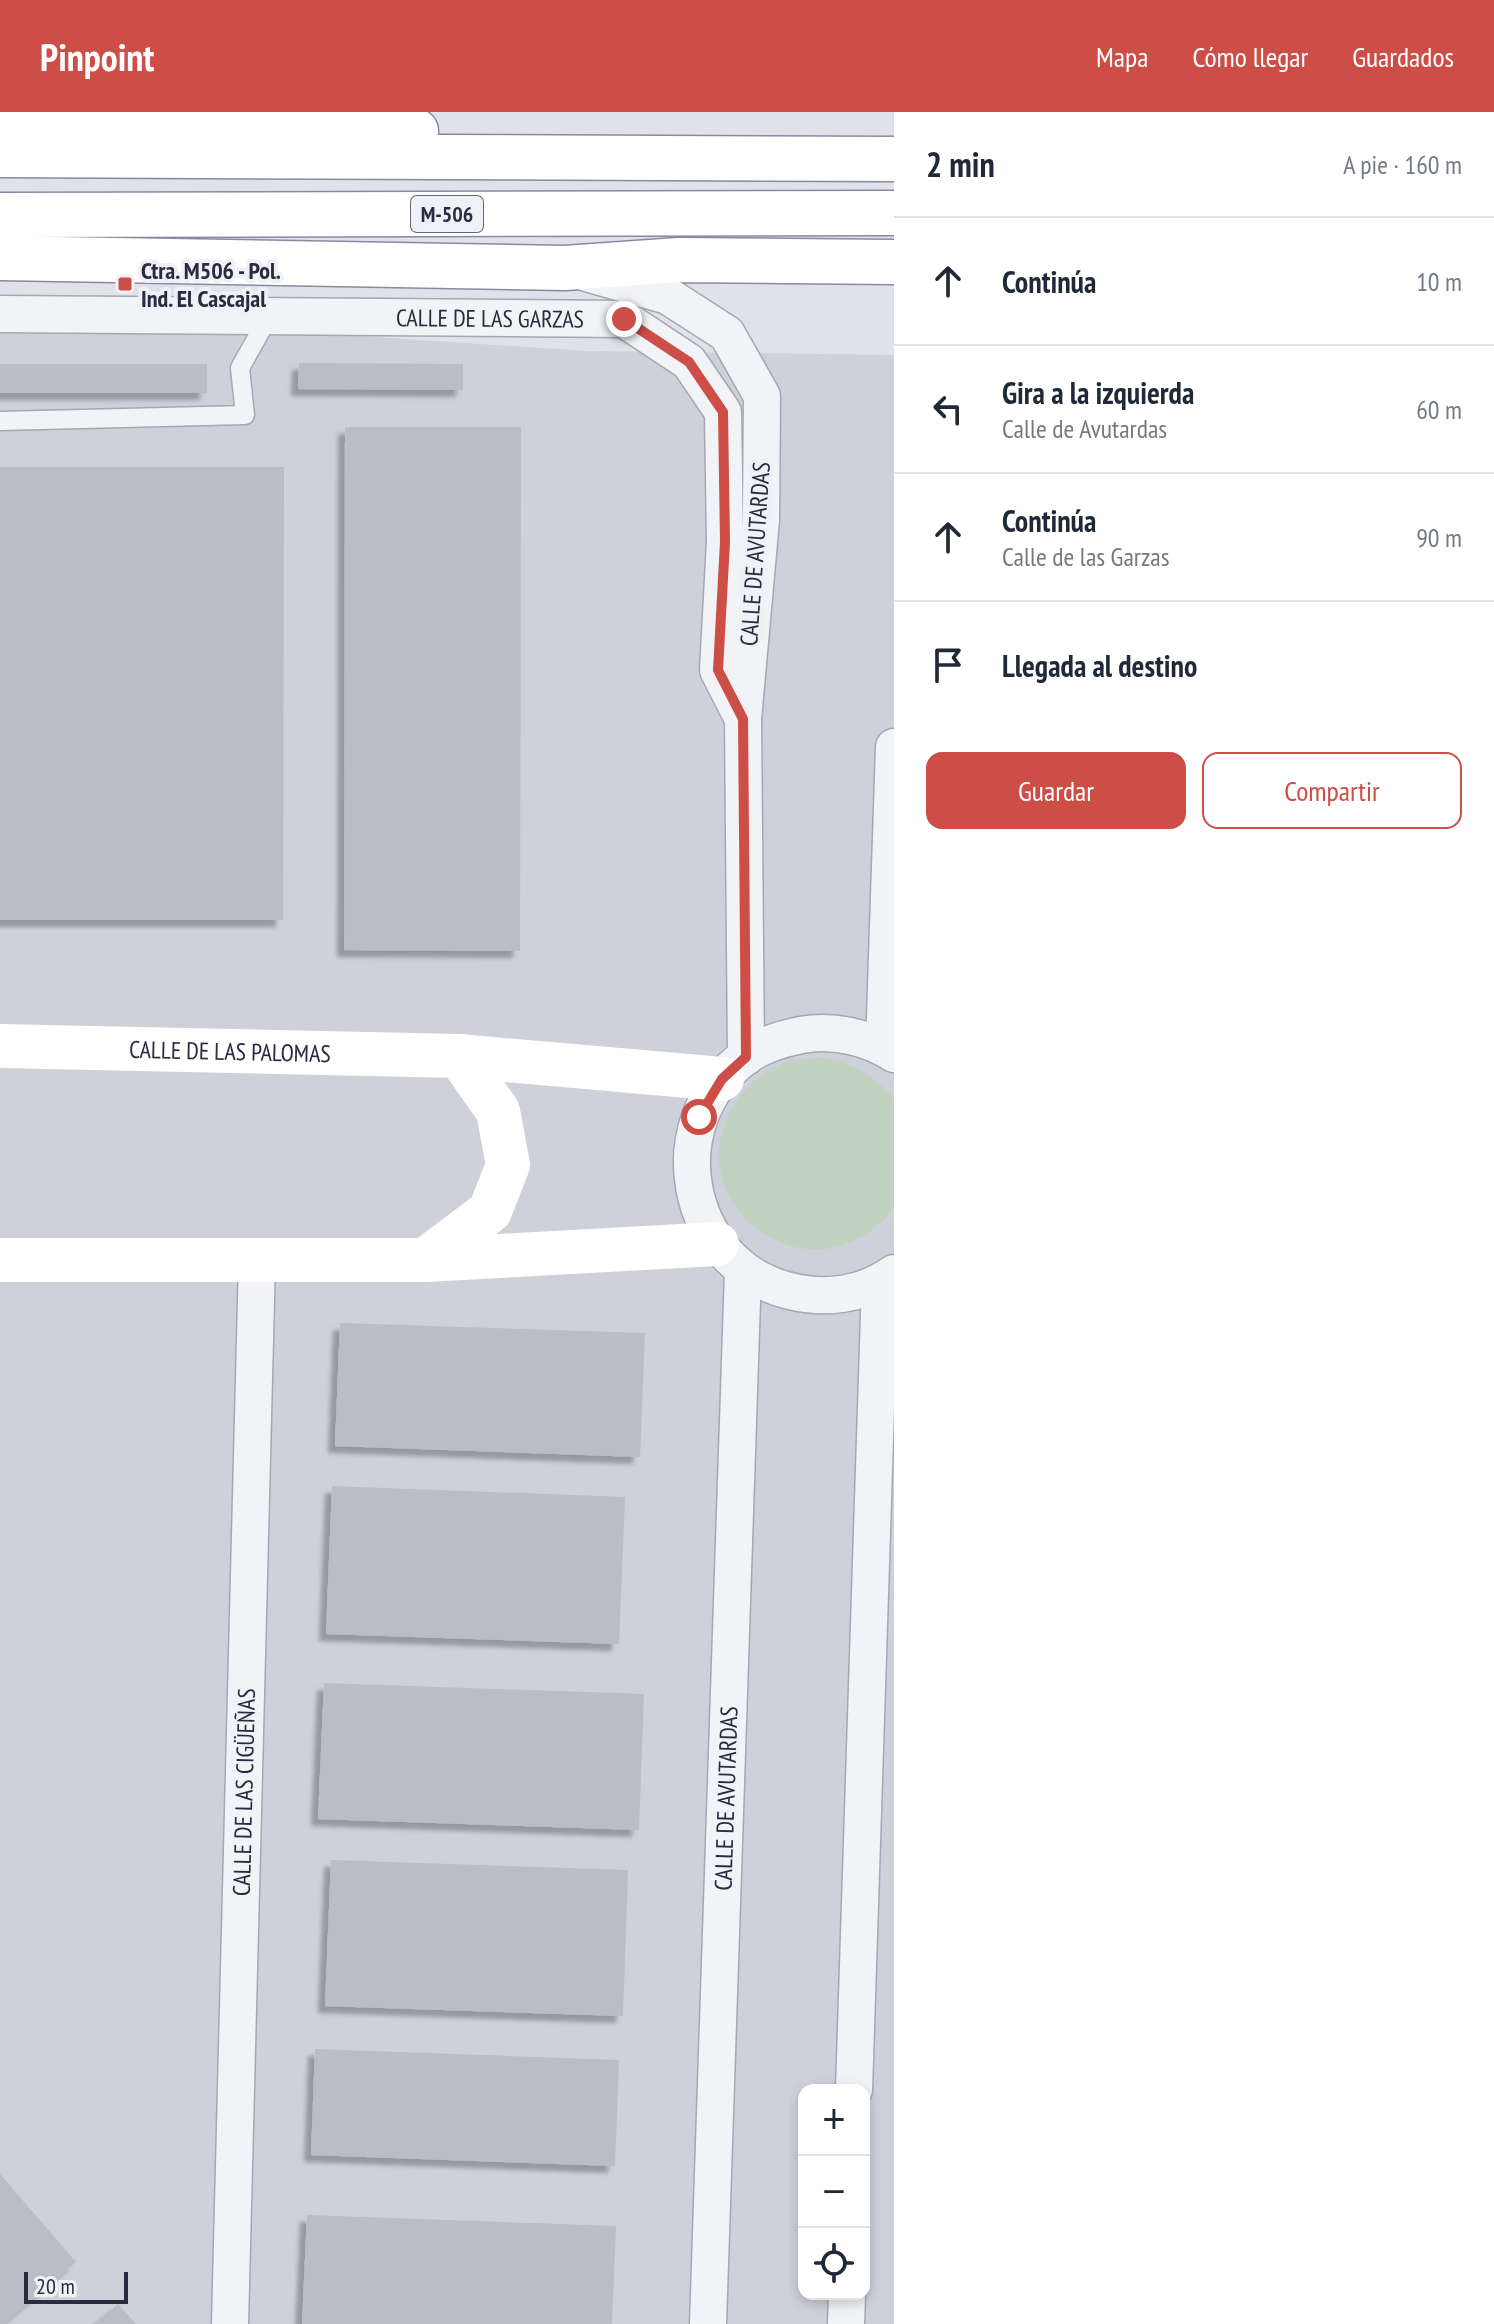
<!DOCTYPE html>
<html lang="es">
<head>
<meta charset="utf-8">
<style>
	:root { --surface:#fff; --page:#f6f6f7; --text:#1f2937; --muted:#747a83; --line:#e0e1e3; --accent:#cc4e46 }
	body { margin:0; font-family:"PT Sans Narrow",sans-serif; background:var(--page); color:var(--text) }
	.controls { position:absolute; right:24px; bottom:24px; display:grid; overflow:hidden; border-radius:16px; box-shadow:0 4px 12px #0003 }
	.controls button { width:72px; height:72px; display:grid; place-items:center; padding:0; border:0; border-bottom:2px solid var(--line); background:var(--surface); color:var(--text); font:40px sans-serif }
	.scale { position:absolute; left:24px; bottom:20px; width:104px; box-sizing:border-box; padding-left:8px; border:4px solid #292c40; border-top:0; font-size:22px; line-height:28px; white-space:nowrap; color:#292c40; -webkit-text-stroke:6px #eff1f6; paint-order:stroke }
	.stop { position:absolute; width:24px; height:24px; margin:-18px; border:6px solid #cc4e46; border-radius:50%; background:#fff }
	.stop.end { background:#cc4e46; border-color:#fff; box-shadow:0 2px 8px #0008 }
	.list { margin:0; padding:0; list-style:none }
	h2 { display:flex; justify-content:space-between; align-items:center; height:104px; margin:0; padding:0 32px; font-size:34px }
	h2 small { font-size:26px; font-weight:400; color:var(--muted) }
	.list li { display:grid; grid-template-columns:52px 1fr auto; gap:24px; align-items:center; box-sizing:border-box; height:128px; padding:0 32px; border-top:2px solid var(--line) }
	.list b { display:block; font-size:30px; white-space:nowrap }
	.list p { margin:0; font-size:26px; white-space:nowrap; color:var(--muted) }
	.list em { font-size:26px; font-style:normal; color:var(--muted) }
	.actions { display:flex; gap:16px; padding:24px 32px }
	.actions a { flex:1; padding:18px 0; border:2px solid var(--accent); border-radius:16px; text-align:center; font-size:28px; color:var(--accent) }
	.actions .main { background:var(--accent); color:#fff }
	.icon { flex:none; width:44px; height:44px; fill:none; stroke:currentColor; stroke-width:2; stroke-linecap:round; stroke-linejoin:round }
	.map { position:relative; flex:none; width:894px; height:2212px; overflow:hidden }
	header { display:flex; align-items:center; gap:48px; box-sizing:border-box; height:112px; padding:0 40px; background:var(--accent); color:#fff }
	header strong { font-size:38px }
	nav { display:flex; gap:44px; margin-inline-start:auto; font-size:28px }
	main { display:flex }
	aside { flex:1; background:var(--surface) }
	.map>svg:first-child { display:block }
	.built { fill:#ced0da; fill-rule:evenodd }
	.green { fill:#c2d2c1 }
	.building { fill:#babcc8; filter:url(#shadow) }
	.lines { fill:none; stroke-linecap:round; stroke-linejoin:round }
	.lane-casing { stroke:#a5a7b3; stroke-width:21 }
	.street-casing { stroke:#a5a7b3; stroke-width:39 }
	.highway-casing { stroke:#878b9f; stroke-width:47 }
	.lane { stroke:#f2f3f7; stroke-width:18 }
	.street { stroke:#f2f3f7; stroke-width:36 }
	.secondary { stroke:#fff; stroke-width:44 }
	.highway { stroke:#fff; stroke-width:44 }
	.route { stroke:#cc4e46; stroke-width:10 }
	.poi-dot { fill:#cc4e46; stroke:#eff1f6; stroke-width:3 }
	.labels { text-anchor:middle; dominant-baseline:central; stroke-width:8; stroke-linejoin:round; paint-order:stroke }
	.shield { fill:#eff1f6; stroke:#646777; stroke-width:2 }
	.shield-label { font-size:22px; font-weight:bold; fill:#292c40 }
	.poi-label { font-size:24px; font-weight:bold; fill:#292c40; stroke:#eff1f6; text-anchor:start }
	.street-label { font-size:24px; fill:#292c40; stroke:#eff1f6 }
</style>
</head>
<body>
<header>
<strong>Pinpoint</strong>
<nav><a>Mapa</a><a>Cómo llegar</a><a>Guardados</a></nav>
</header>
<main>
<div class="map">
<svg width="894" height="2212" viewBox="0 0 894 2212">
	<defs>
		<filter id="shadow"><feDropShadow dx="-7" dy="7" stdDeviation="2" flood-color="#0004"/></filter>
	</defs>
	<rect width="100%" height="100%" fill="#e0e1e9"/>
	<path class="built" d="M0,200L586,239L894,243V2212H0ZM804,1978H864V2182H804Z"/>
	<path class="green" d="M821,945C855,953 871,960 894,987V1096C880,1115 863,1126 840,1134C795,1148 743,1120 725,1076C705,1025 738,964 790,949C800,947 811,947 821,945Z"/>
	<g class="building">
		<polygon points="299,251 463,252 463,278 298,277"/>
		<rect x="0" y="252" width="207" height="29"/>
		<polygon points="345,315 521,315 520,839 344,838"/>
		<polygon points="0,355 284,355 283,808 0,808"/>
		<polygon points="340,1211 645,1221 640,1345 335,1334"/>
		<polygon points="332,1374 625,1385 619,1532 326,1522"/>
		<polygon points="324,1571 644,1582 639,1718 318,1707"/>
		<polygon points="331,1748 628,1758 623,1904 325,1894"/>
		<polygon points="315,1937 619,1948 615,2054 311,2043"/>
		<polygon points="0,2062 76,2150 4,2212 0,2212"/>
		<polygon points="307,2103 616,2114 612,2212 302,2212"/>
		<polygon points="118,2192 136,2212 94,2212"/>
	</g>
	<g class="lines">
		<g class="lane-casing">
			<polyline id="lane" points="0,309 245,303 240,256 269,204"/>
		</g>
		<g class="street-casing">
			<g id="street">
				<polyline points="586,161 668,184 727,222 762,284 761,408 743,607 746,945"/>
				<path id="s1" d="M0,202L624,207L689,250L723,300L725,430L718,558L743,607"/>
				<polyline points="884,935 894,635"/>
				<path d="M894,942C868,925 832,917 801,923C781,927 761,933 745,945C657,1010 683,1153 790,1179C826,1188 863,1183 894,1161"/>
				<polyline points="854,1978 880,1171"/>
				<path id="s2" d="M230,2212L257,1148"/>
				<path id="s3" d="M708,2212L743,1159"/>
				<polyline points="846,2212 847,2182"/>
			</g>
		</g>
		<g class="highway-casing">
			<g id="highway">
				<polyline points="0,6 302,9 416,19"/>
				<polyline points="0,43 894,47"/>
				<polyline points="0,103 894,101"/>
				<polyline points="0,146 565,156 679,148 894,150"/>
			</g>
		</g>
		<use href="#lane" class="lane"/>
		<use href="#street" class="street"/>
		<g class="secondary">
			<path id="s4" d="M0,934L459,944L722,967"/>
			<polyline points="0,1148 425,1148 717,1132"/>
			<polyline points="425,1148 490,1099 508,1053 498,999 459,944"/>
		</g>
		<use href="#highway" class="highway"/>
	</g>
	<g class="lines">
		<polyline class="route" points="624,207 689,250 723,300 725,430 718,558 743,607 746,945 722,967 699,1005"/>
	</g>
	<rect class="poi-dot" x="117" y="164" width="16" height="16" rx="4"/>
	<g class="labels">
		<rect class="shield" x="411" y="84" width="72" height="36" rx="6"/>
		<g class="shield-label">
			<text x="447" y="102">M-506</text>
		</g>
		<g class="poi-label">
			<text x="141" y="158">Ctra. M506 - Pol.<tspan x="141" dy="28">Ind. El Cascajal</tspan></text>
		</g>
		<g class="street-label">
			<text stroke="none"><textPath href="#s1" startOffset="490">CALLE DE LAS GARZAS</textPath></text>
			<text transform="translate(755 442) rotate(-86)">CALLE DE AVUTARDAS</text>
			<text stroke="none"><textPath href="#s4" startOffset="230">CALLE DE LAS PALOMAS</textPath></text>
			<text stroke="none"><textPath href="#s2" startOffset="532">CALLE DE LAS CIGÜEÑAS</textPath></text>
			<text stroke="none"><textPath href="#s3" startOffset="526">CALLE DE AVUTARDAS</textPath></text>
		</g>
	</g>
</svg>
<div class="controls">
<button>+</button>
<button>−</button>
<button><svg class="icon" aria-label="locate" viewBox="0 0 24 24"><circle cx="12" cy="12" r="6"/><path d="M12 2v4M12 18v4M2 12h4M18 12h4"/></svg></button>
</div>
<div class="scale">20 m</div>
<div class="stop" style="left:699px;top:1005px"></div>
<div class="stop end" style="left:624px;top:207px"></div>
</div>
<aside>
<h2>2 min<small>A pie · 160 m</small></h2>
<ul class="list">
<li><svg class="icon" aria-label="ahead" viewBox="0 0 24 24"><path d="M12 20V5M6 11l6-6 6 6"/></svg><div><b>Continúa</b></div><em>10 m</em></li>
<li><svg class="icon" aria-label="left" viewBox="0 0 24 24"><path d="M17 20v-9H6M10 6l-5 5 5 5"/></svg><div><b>Gira a la izquierda</b><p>Calle de Avutardas</p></div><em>60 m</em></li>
<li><svg class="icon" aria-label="ahead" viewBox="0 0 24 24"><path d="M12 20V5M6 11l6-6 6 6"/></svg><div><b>Continúa</b><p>Calle de las Garzas</p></div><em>90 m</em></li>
<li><svg class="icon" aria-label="arrive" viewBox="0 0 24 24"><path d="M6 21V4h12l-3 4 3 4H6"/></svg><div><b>Llegada al destino</b></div></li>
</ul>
<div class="actions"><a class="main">Guardar</a><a>Compartir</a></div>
</aside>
</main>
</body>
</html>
